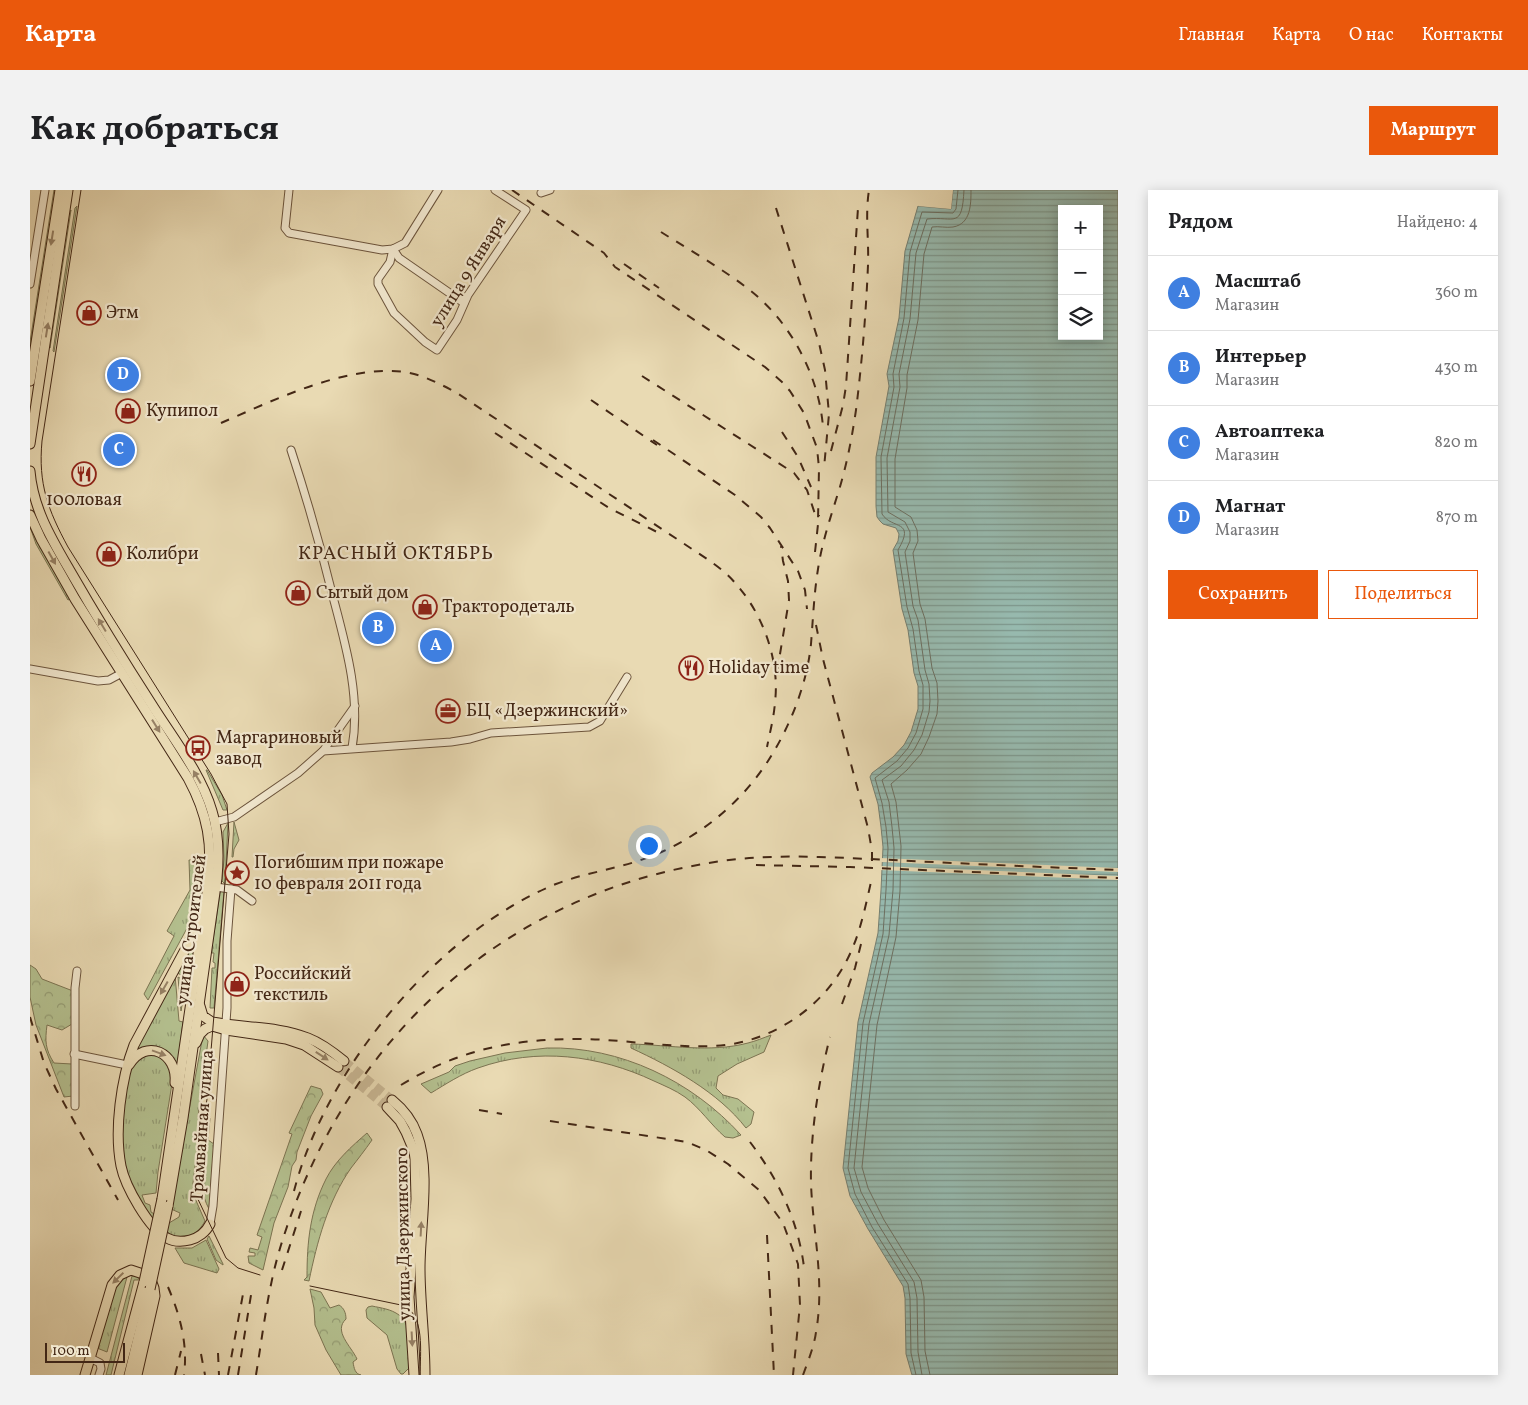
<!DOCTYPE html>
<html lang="ru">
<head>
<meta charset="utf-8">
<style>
	:root { --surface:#fff; --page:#f2f2f2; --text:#202124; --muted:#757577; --line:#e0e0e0; --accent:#ea580c }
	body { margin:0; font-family:Vollkorn,serif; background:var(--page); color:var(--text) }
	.controls { position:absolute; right:15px; top:15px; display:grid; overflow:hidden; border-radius:0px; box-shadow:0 2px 12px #0003 }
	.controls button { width:45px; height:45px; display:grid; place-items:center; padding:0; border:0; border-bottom:1px solid var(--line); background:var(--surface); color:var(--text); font:25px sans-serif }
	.scale { position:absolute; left:15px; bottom:12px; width:80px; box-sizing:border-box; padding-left:5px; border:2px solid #432715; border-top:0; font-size:14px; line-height:18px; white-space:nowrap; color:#432715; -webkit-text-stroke:4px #f1e7ce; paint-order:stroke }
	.you { position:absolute; left:618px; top:655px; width:18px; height:18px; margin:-12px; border:4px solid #fff; border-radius:50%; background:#1a73e8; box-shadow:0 0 0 8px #1a73e833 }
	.badge { display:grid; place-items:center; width:32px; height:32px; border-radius:50%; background:var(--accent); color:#fff; font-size:16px; font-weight:700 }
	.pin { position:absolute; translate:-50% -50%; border:2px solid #fff; box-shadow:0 1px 5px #0006 }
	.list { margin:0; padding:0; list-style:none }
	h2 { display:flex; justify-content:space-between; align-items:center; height:65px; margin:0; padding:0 20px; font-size:21px }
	h2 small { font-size:16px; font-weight:400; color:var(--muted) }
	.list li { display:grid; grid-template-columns:32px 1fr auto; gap:15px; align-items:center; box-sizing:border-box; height:75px; padding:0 20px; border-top:1px solid var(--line) }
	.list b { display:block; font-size:19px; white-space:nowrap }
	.list p { margin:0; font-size:16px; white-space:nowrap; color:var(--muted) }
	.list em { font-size:16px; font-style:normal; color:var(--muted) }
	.actions { display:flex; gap:10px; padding:15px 20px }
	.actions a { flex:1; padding:11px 0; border:1px solid var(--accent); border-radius:0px; text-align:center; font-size:18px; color:var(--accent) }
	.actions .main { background:var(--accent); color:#fff }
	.icon { flex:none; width:28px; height:28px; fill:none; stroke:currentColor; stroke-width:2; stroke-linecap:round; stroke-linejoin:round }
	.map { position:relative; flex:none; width:1088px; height:1185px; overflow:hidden; border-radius:0px }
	header { display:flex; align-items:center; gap:30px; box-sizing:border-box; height:70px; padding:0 25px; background:var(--accent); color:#fff }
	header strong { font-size:24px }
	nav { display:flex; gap:28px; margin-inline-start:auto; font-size:18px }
	.intro { display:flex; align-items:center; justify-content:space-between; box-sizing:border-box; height:120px; padding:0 30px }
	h1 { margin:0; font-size:35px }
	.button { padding:12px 22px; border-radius:0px; background:var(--accent); color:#fff; font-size:18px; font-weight:700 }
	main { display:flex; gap:30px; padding:0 30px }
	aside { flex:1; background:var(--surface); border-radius:0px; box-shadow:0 2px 12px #0003 }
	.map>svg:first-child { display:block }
	.grass { fill:url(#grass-tufts); stroke:#7c7452 }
	.forest { fill:url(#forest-crowns); stroke:#7c7452 }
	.water { fill:url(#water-rules); stroke:#757f71; fill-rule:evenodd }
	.pier { fill:#e9dab3 }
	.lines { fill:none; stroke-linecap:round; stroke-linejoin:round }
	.shore { stroke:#6d7062; stroke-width:1 }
	.major-tunnel { stroke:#c8b693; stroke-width:9; stroke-dasharray:9 4.5; stroke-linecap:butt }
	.minor-casing { stroke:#6c543c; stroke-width:9 }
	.major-casing { stroke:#432715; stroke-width:11 }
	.minor { stroke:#f1e7ce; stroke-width:7 }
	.major { stroke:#e9dab3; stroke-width:9 }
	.tram { stroke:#432715; stroke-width:1 }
	.rail { stroke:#432715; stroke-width:2; stroke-dasharray:9 9; stroke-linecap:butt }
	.major-bridge-casing { stroke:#432715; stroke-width:11; stroke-linecap:butt }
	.major-bridge { stroke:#e9dab3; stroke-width:9 }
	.oneway { fill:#968064 }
	.labels { text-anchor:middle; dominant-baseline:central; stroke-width:4.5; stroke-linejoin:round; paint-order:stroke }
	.street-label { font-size:18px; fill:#432715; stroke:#f1e7ce }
	.poi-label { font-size:18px; fill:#432715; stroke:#f1e7ce; text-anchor:start }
	.neighbourhood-label { font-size:19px; letter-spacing:1px; fill:#432715; stroke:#f1e7ce }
</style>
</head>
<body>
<header>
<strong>Карта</strong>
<nav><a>Главная</a><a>Карта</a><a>О нас</a><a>Контакты</a></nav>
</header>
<div class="intro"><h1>Как добраться</h1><a class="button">Маршрут</a></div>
<main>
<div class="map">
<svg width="1088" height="1185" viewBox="0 0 1088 1185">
	<defs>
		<pattern id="grass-tufts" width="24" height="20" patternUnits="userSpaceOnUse" patternTransform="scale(1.25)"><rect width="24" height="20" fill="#b4c08f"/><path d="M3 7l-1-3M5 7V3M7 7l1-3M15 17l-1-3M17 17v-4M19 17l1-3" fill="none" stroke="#949c74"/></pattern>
		<pattern id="forest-crowns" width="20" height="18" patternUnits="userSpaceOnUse" patternTransform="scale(1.25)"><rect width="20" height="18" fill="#b4c08f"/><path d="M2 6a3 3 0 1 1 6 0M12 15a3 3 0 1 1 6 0" fill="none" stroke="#949c74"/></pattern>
		<pattern id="water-rules" width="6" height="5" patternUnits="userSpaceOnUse" patternTransform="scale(1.25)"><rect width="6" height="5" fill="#97baaf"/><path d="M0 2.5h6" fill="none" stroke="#7d978d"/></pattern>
	</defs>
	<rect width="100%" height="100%" fill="#e9dab3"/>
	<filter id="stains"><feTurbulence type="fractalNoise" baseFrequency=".004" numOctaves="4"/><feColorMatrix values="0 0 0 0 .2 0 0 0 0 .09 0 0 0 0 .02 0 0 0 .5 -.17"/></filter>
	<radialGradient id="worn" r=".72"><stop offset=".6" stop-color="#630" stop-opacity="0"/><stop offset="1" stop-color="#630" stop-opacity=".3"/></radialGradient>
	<g class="grass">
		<polygon points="24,0 26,0 0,157 0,152"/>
		<polygon points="47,16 24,162 23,161 45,18"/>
		<polygon points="41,20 20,158 19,154 38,26"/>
		<polygon points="0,337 40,409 38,410 6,354"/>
		<polygon points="176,580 177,580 192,605 197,620 193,620"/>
		<polygon points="204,632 209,650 204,659 203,667 202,667"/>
		<polygon points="198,633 195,694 192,691 194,669 193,642"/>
		<polygon points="159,670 169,670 167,701 161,731 118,810 114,804 144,746 137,741 160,700"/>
		<polygon points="174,672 176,675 168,730 166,731"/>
		<polygon points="191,701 194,701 184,818 180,818 182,778 185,778 185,773 183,772 184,763 182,763 182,757 190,703"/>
		<polygon points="167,744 158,788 145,782"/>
		<polygon points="145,785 149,831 153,832 147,878 136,862 101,865"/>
		<polygon points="148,787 155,791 152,803 154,804 151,821"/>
		<path d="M173,845L178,851L168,927L171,928L163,993L164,1006L175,1031C171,1038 167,1043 159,1046C130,1057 99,997 94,973C90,951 92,927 96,905C98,885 97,870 119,862L136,869L143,887L128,982L126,1003L112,1005L115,1013L120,1015L121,1022L139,1033L149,1027L150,1023L141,1019Z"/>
		<path d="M741,845L734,862L707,874L688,886L686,898L693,905L708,909L724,922L721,934L716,938C688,902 642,877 601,858V854C640,855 680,863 718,853C726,851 733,848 741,845Z"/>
		<path d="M517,858C590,856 662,891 711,945L703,948L695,947C681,935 670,918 655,907C645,900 635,896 624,891C569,865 507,857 448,878C431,884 416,894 401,903L391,894L419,882L425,876L440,871L475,863Z"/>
		<path d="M180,928L178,950L184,954L179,1019C164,991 174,959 178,930Z"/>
		<polygon points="179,1046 193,1074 193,1075 186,1070 177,1049"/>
		<polygon points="176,1050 189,1079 187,1083 154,1073 145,1058 162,1058"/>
		<polygon points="102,1086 109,1086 108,1090 104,1090 81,1185 76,1185"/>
		<polygon points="97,1087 77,1162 67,1158 87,1092"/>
		<path d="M342,1116C351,1118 361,1119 369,1125C383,1135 379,1162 379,1178L373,1184H371L367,1179L357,1145L337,1128L336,1120L338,1117Z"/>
	</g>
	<g class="forest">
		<path d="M0,775L6,779L12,789L43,801L42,834L32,840L17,835C15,851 15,859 24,873L42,874L43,906L34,907L6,835L0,807Z"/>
		<polygon points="281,896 291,899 293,904 281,926 267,962 266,970 262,976 258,997 244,1033 233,1080 219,1073 218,1066 225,1066 225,1063 219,1062 220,1058 228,1060 232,1047 227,1045 262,944 259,943"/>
		<path d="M337,943L342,950C335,960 328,969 321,978C298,1011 287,1052 279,1091L274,1090L277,1087C277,1052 280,1021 296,989C305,971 322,956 337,943Z"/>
		<path d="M280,1099L291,1102L300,1118L309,1115C314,1118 316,1123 316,1129C303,1141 321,1156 327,1169L323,1172C324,1178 325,1184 331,1185H311L296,1160L285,1135L284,1118Z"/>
	</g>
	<path class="water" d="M923,0H1088V1185H882L876,1164L875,1108L873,1096L838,1039L820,1006L813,978L828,832L848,743L851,700L853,657L851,637L848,614L840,587L842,583L863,567L874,555L881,542L888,519V496L884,483L878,440L872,419L863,360L868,351L869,344L866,338L853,334L850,331L847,327L846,316V267L859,196L857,184L869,128L875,61L888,16L921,19ZM1032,19H1069V146H1032Z"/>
	<g class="pier">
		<polygon points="920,0 923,0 921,19 888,16 889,13 919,16"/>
		<polygon points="850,668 1088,678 1088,682 850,672"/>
		<polygon points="850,676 1088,686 1088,690 850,680"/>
	</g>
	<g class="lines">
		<g class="shore">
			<path d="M886,1185L881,1163L880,1108L878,1094L842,1037L825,1004L818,978L833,833L853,744L856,700L858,658L856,637L852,613L845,588L867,571L878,558L886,543L893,519V495L889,481L883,439L877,417L868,360C886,329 862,340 852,324L851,267L864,197L863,184L874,128L880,62L892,22L923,23L926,19L928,0"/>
			<path d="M892,1185L888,1162L887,1108L884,1092L848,1034L831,1002L824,978L839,834L859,745L863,700L864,658L862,637L859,612L852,590L871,576L884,560L892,545L899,522L900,511L899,494L895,480L888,430L883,416L875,362L880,351V342L875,332L858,322L857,268L870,197L869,184L880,129L886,63L897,29C925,26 932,40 934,0"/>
			<path d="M900,1185L895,1161L894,1107L891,1090L854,1030L838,998L832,977L847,835L866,747L870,701L871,656L866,612L861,594L877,580L891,564L899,547L907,524L908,511L907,493L902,478L895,429L890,414L883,363L888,351L887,340L881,327L865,317V269L877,198V185L888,130L894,64L902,37C909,36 916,38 923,37C941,34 941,14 941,0"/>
		</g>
		<g class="major-tunnel">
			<polyline points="314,871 362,910"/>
			<polyline points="308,877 357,917"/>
		</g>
		<g class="minor-casing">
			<g id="minor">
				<polyline points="259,0 255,38 259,43 352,60 363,59 375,53 408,0"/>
				<polyline points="511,3 520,0"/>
				<polyline points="363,59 360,72 348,89 348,94 364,123 395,152 407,160 427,130 438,105 496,20 465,0"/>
				<polyline points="363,59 369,68 434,113"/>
				<polyline points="0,94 15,0"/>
				<path d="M261,260C277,309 291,358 303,407C316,456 331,508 322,558"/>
				<polyline points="0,479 68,491 79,490 92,483"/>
				<polyline points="293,561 325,516"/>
				<polyline points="185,632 204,627 268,583 293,561 421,552 440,549 461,543 559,537 570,531 597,487"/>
				<polyline points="186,697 207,700 222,711"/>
				<polyline points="44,864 97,875"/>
				<polyline points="45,916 45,798 47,781"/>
				<polyline points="180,1034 183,1016 197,818 197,751 201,699"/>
				<polyline points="60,1168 70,1173 71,1179 69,1185"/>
			</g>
		</g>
		<g class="major-casing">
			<g id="major">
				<polyline points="0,191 30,0"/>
				<polyline points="0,254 38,0"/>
				<path d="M0,281C3,318 21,348 39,379C66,426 95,473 124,518C145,551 171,584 182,621C189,643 189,665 187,688L153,928L138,1016"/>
				<path d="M0,325L11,349L45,409L158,588C178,625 183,655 178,696L132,1009"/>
				<path d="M171,730L104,855C91,889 84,940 91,976C95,996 119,1039 137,1048C144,1052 152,1052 160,1050C168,1048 176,1042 180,1034"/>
				<path d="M170,816L173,826L182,832C214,838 248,836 278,848C291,853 303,862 314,871"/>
				<polyline points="166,853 170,844 175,839 182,836 196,840 256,849 274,855 308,877"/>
				<path d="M99,875C116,847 148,863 145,893"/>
				<path d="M362,910C373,919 382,930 387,944C401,981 390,1038 390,1078C390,1113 395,1149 395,1185"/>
				<polyline points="357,917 370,931 376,942 384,961 385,969 386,1009 379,1107 384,1185"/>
				<polyline points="55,1185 82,1095 90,1085 101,1080 116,1085 121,1090 124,1098 125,1106 107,1185"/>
				<polyline points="89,1185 114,1092"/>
				<polyline points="99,1185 120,1099"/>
			</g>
		</g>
		<use href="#minor" class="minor"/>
		<use href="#major" class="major"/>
		<g class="tram">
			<path d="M51,0L12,251C8,294 18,320 38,357L181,584L197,614L199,644L177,909L165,986V1003L196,1068L208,1078L230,1085"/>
			<path d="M280,1096L371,1115C396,1122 390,1165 390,1185"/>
		</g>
		<g class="rail">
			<polyline points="482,0 574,63 585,77 735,177 752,192 760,201 774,223 787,258 789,278 788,331"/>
			<polyline points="746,18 789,153 795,180 799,224 794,278"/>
			<path d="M631,42C661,61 693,79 721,101C761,133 789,186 793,237"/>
			<polyline points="594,74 629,98"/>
			<polyline points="612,186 764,283 777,300 785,324"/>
			<polyline points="561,210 627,255"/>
			<path d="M191,233C242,211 317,174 374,182C394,185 410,194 427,203L677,369C687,376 698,384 706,394C733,424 750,471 745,512C744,527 740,542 737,557"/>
			<polyline points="752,242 768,267 781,297"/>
			<polyline points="465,243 579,318 631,344"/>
			<polyline points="623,250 705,305 731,327 740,338 768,381 775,400 777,419"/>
			<polyline points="801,261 813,215 816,196 828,18"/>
			<polyline points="785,362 789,325"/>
			<polyline points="786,435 793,469 838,638 842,661 842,675"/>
			<polyline points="747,482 759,410 758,391 753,371 751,356"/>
			<polyline points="726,675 820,677 1088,688"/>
			<polyline points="812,814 825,778 832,750"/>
			<polyline points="0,827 14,873 26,899 88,1010"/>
			<path d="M371,895C428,860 482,849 548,849C593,849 637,858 681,856C738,855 793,819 818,768C830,744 835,718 841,692"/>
			<polyline points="449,920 472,924"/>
			<polyline points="520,931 657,952 676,960 698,974 729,1000 753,1033 768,1074 770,1115 763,1185"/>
			<path d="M720,952C748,989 768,1030 774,1077"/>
			<path d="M264,1001C296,878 408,742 526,694C552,684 579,680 605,672C659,655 707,619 738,571C760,537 777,494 781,454C783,429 784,404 788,379C792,352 801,326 809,300C817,274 822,247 826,220C832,172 836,123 838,75C839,50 835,25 839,0"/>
			<polyline points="737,1045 744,1185"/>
			<polyline points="252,1080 271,1021"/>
			<path d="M138,1097C150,1125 158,1154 154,1185"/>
			<polyline points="188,1163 189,1185"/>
			<polyline points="171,1164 175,1185"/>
			<polyline points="145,1185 151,1161"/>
			<polyline points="198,1185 213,1104"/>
			<polyline points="208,1185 221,1105"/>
			<path d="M226,1185C233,1142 238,1097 251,1055C317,842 484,694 708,669C759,664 812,668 863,670C938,674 1013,677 1088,680"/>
			<path d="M773,1185C778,1171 784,1157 786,1142C795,1092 783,1043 781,994C780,945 788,894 800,847"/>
		</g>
		<g class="major-bridge-casing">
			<g id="major-bridge">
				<polyline points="114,1092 132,1009"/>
				<polyline points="120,1099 138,1016"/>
			</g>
		</g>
		<use href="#major-bridge" class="major-bridge"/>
	</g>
	<defs><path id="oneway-solid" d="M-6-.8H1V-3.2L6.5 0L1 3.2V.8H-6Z" transform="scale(1.25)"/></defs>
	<g class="oneway">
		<use href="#oneway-solid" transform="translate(22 48) rotate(99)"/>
		<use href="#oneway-solid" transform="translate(17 140) rotate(-81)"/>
		<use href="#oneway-solid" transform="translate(22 368) rotate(61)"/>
		<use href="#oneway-solid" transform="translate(72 435) rotate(-121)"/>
		<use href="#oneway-solid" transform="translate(126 536) rotate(58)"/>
		<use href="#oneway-solid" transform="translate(167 587) rotate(-120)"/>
		<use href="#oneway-solid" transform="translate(134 798) rotate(120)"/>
		<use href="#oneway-solid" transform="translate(129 863) rotate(20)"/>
		<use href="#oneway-solid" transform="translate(292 866) rotate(33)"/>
		<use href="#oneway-solid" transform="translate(391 1039) rotate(-87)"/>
		<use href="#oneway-solid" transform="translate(88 1088) rotate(136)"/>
		<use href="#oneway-solid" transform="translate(382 1149) rotate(87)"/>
	</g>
	<defs>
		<g id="shop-ring" transform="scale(1.25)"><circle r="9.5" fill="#f1e7ce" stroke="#8f2418" stroke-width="1.5"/><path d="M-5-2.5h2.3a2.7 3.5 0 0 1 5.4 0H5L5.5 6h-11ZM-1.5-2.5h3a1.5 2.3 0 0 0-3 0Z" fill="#8f2418"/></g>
		<g id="restaurant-ring" transform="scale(1.25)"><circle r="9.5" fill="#f1e7ce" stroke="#8f2418" stroke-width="1.5"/><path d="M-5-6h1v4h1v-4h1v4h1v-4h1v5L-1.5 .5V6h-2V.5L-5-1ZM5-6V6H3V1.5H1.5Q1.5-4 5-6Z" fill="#8f2418"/></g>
		<g id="office-ring" transform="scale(1.25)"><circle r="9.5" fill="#f1e7ce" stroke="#8f2418" stroke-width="1.5"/><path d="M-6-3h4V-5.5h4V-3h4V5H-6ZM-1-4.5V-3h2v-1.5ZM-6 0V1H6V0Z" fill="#8f2418"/></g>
		<g id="bus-ring" transform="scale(1.25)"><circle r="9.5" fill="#f1e7ce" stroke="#8f2418" stroke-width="1.5"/><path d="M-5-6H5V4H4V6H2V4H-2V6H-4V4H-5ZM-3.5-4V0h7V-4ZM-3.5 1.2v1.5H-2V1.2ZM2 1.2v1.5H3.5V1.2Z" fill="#8f2418"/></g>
		<g id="sight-ring" transform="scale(1.25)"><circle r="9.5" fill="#f1e7ce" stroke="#8f2418" stroke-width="1.5"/><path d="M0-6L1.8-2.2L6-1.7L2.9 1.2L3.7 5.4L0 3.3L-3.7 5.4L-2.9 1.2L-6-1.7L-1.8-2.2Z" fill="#8f2418"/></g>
	</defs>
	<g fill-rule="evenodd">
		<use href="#shop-ring" x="59" y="123"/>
		<use href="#shop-ring" x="98" y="221"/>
		<use href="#restaurant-ring" x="54" y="284"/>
		<use href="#shop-ring" x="79" y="364"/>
		<use href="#shop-ring" x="268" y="403"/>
		<use href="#shop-ring" x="395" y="417"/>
		<use href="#restaurant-ring" x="661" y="478"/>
		<use href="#office-ring" x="418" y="521"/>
		<use href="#bus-ring" x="168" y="558"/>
		<use href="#sight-ring" x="207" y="683"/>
		<use href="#shop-ring" x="207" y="794"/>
	</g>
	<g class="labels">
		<g class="street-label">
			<text transform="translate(439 82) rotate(-58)">улица 9 Января</text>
			<text transform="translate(162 740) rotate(-83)">улица Строителей</text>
			<text transform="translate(173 936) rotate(-86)">Трамвайная улица</text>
			<text transform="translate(374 1044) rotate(-91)">улица Дзержинского</text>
		</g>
		<g class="poi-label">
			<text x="76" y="123">Этм</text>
			<text x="116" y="221">Купипол</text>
			<text x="54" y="310" text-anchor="middle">100ловая</text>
			<text x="96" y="364">Колибри</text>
			<text x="286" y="403">Сытый дом</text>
			<text x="412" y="417">Трактородеталь</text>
			<text x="678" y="478">Holiday time</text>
			<text x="436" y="521">БЦ «Дзержинский»</text>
			<text x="186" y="548">Маргариновый<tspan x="186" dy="21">завод</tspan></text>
			<text x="224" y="673">Погибшим при пожаре<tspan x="224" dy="21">10 февраля 2011 года</tspan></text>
			<text x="224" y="784">Российский<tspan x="224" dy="21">текстиль</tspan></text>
		</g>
		<g class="neighbourhood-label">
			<text x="366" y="364">КРАСНЫЙ ОКТЯБРЬ</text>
		</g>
	</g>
	<rect width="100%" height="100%" filter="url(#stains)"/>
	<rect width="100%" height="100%" fill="url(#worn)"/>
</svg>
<div class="controls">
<button>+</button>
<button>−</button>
<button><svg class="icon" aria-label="layers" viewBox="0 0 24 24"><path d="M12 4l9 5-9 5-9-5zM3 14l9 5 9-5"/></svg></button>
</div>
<div class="scale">100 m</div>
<div class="you"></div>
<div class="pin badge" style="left:406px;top:456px;background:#3f7fe0">A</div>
<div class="pin badge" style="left:348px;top:438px;background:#3f7fe0">B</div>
<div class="pin badge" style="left:89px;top:260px;background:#3f7fe0">C</div>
<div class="pin badge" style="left:93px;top:185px;background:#3f7fe0">D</div>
</div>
<aside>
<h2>Рядом<small>Найдено: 4</small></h2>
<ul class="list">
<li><span class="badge" style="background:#3f7fe0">A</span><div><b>Масштаб</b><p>Магазин</p></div><em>360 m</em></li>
<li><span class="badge" style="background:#3f7fe0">B</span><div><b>Интерьер</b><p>Магазин</p></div><em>430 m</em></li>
<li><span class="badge" style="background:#3f7fe0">C</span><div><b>Автоаптека</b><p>Магазин</p></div><em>820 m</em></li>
<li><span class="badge" style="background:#3f7fe0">D</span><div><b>Магнат</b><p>Магазин</p></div><em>870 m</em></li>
</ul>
<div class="actions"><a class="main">Сохранить</a><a>Поделиться</a></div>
</aside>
</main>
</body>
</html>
